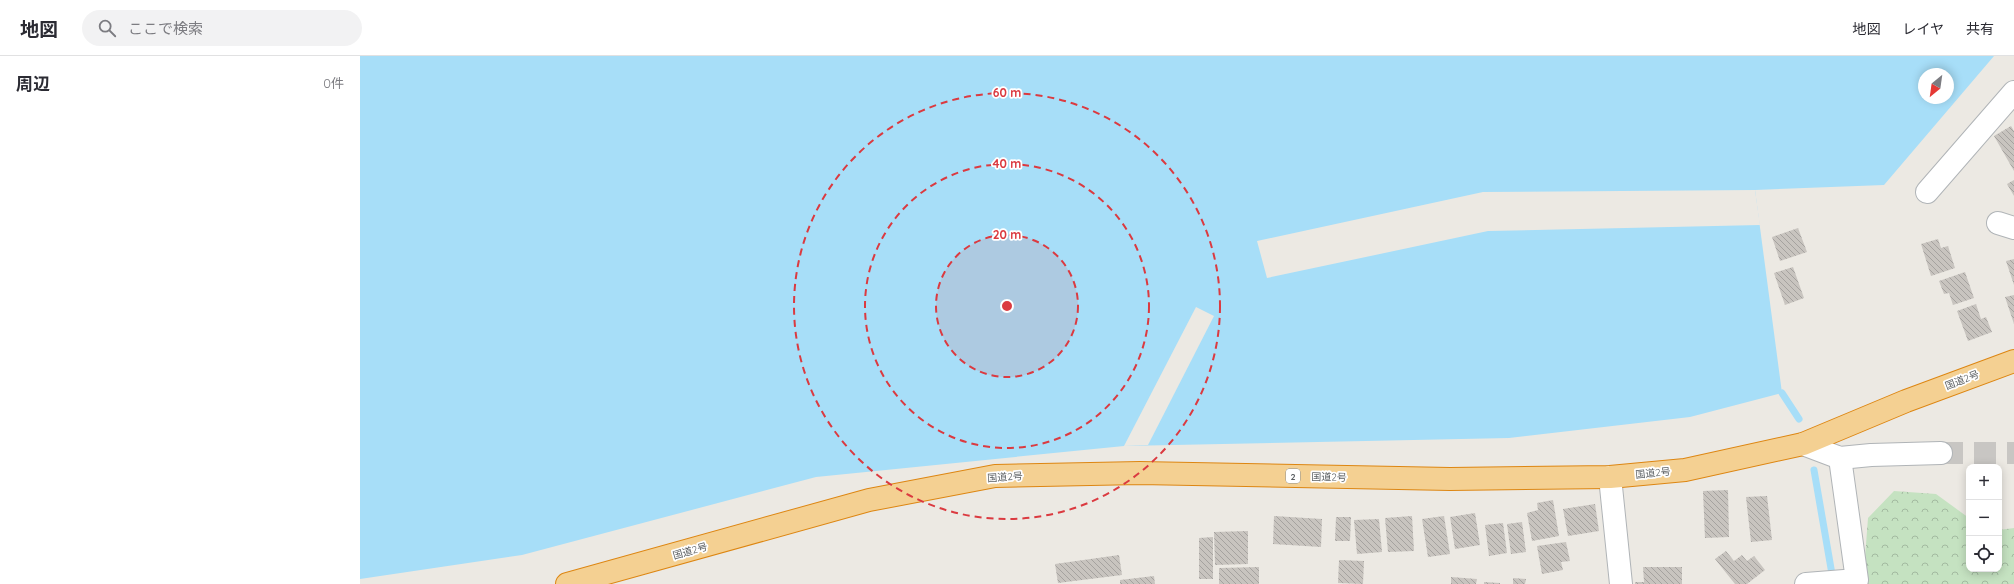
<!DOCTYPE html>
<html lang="ja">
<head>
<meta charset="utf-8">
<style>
	:root { --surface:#fff; --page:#f2f2f3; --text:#2b2b33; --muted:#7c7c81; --line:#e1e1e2 }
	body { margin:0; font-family:Quicksand,"Noto Sans JP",sans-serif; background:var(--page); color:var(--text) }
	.controls { position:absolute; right:12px; bottom:12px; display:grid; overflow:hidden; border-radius:8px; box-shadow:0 2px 10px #0003 }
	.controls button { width:36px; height:36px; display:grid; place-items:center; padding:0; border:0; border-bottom:1px solid var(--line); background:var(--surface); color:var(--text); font:20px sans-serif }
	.compass { position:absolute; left:1558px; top:12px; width:36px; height:36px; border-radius:50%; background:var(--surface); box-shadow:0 2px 10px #0003; rotate:209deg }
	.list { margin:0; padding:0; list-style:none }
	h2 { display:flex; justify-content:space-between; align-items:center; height:52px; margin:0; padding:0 16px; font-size:17px }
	h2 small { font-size:13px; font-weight:400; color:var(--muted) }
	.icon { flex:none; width:22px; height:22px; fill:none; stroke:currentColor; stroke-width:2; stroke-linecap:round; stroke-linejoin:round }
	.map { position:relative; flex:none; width:1654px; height:528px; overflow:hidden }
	header { display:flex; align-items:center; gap:24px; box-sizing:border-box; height:56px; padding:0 20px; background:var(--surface); border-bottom:1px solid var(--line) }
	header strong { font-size:19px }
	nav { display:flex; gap:22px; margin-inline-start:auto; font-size:14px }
	.search { width:280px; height:36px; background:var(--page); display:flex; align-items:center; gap:10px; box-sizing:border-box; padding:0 14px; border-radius:22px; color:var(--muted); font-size:15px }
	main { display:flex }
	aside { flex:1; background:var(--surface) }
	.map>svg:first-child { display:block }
	.forest { fill:url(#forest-crowns) }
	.water { fill:#a7def8; fill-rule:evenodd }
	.pier { fill:#ece9e3 }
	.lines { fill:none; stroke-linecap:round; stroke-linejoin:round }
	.stream { stroke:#a7def8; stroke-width:7 }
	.building { fill:url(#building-back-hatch) }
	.street-tunnel { stroke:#c8c6c3; stroke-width:22; stroke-dasharray:22 11; stroke-linecap:butt }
	.street-casing { stroke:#b0b4b7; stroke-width:24 }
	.highway-casing { stroke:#dd8612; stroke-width:24 }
	.street { stroke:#fff; stroke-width:22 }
	.highway { stroke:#f4d092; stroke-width:22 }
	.ring { fill:none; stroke:#db3a40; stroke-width:2; stroke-dasharray:7 5 }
	.labels { text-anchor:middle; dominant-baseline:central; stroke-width:3.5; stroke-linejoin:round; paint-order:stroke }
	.shield { fill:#fff; stroke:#8c8f91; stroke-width:1 }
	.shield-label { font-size:9px; font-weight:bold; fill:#5b5f62 }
	.street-label { font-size:10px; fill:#5b5f62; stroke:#fff }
	.centre { fill:#db3a40; stroke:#fff; stroke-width:2 }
	.ring-label { font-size:12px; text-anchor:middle; font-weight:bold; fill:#db3a40; stroke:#fff; stroke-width:3.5; stroke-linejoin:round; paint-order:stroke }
</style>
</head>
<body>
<header>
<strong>地図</strong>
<div class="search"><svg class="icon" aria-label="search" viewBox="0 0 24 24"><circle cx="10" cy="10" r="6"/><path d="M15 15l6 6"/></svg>ここで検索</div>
<nav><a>地図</a><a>レイヤ</a><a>共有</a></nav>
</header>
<main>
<aside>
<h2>周辺<small>0件</small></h2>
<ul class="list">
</ul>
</aside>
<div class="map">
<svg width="1654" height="528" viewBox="0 0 1654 528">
	<defs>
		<pattern id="forest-crowns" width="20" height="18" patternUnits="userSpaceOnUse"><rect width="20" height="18" fill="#c5e2c1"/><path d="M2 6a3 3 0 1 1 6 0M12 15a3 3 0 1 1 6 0" fill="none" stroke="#a3baa0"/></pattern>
		<pattern id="building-back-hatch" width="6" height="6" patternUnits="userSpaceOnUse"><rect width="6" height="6" fill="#c8c4bf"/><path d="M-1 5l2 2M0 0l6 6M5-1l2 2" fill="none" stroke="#a5a29f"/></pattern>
	</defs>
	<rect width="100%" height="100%" fill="#ece9e3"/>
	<polygon class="forest" points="1534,435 1576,438 1609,462 1609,513 1639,513 1639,474 1654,472 1654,528 1503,528 1508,462"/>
	<path class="water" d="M0,0H1634L1524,129L1395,134L1422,337L1330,361L1149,382L764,390L456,421L162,499L0,523ZM1564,18H1588V42H1564Z"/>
	<g class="pier">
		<polygon points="1395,134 1400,169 1128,175 907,222 897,185 1123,136"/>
		<polygon points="836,251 854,260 788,389 764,390"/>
	</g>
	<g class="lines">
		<g class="stream">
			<polyline points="1422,337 1439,363"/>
			<polyline points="1454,414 1473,524"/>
		</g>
	</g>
	<g class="building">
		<polygon points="1651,70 1654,75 1654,115 1634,80"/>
		<polygon points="1654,124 1654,140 1647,128"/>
		<polygon points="1438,172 1447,196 1420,205 1412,181"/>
		<polygon points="1578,183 1581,192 1588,190 1595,212 1571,220 1561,188"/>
		<polygon points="1654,203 1654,229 1646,205"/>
		<polygon points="1433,211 1444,242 1425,249 1414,217"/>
		<polygon points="1605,216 1614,242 1593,249 1589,237 1584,238 1579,225"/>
		<polygon points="1654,239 1654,268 1645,241"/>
		<polygon points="1616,248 1621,263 1626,261 1632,276 1608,285 1597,255"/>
		<polygon points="1368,434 1369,481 1345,482 1343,435"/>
		<polygon points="1407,440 1412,484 1391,486 1386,441"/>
		<polygon points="1193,444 1199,480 1172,485 1167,457 1178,454 1177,447"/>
		<polygon points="1235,448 1239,475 1208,480 1203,453"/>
		<polygon points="1115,457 1120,489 1095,493 1090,461"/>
		<polygon points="914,460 962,463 961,491 913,488"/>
		<polygon points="1052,460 1054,495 1028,496 1025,462"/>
		<polygon points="1084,460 1090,498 1068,501 1062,463"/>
		<polygon points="976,461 991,461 990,485 975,485"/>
		<polygon points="1019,463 1022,496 997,498 994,464"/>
		<polygon points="1162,466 1166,496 1151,498 1147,468"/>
		<polygon points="1143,467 1147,497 1129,500 1125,469"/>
		<polygon points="888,475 888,508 855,509 854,476"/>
		<polygon points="853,481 853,523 839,523 839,482"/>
		<polygon points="1206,486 1210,505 1201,506 1203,514 1182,518 1177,490"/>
		<polygon points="1366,495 1374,505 1382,499 1387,505 1394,500 1405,514 1387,528 1375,528 1355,503"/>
		<polygon points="759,499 762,519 698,527 695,508"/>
		<polygon points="979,504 1004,505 1003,528 978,527"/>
		<polygon points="899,511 899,528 859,528 859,512"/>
		<polygon points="1283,511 1322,511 1322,528 1275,528 1275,526 1284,526"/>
		<polygon points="794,520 795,528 760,528 760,524"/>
		<polygon points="1091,521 1117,523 1116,528 1091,528"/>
		<polygon points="1153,522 1166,523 1165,528 1153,528"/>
		<polygon points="1124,526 1140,527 1140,528 1124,528"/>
	</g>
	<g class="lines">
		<polyline class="street-tunnel" points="1581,397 1654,397"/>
		<g class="street-casing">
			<g id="street">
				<polyline points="1567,136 1654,36"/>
				<polyline points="1638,167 1654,172"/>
				<polyline points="1443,388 1480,402 1511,399 1581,397"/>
				<polyline points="1250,421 1261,528"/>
				<polyline points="1446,528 1497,524 1480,402"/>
			</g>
		</g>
		<g class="highway-casing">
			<polyline id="highway" points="207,528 509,444 635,420 780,417 1090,423 1250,421 1325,414 1443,388 1546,345 1654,305"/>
		</g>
		<use href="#street" class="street"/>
		<use href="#highway" class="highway"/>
	</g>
	<circle cx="647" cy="250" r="71" fill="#db3a40" fill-opacity=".12"/>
	<g class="ring">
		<circle cx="647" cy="250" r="71"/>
		<circle cx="647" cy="250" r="142"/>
		<circle cx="647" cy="250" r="213"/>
	</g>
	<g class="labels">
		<rect class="shield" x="926" y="413" width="14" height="14" rx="3"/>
		<g class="shield-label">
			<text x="933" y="420">2</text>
		</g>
		<g class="street-label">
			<text transform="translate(1602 324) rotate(-21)">国道2号</text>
			<text transform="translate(1293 417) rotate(-6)">国道2号</text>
			<text transform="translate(645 421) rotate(-4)">国道2号</text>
			<text transform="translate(969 421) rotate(1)">国道2号</text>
			<text transform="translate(330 495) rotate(-16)">国道2号</text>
		</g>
	</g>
	<circle cx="647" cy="250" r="6" class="centre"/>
	<g class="ring-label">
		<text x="647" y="41">60 m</text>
		<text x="647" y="112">40 m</text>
		<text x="647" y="183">20 m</text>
	</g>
</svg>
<div class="controls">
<button>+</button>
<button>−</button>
<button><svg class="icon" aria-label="locate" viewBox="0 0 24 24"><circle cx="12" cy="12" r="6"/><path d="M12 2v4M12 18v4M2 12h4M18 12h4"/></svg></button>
</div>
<svg class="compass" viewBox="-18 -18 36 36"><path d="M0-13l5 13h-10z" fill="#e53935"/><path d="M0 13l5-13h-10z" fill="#7c7c81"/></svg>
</div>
</main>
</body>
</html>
